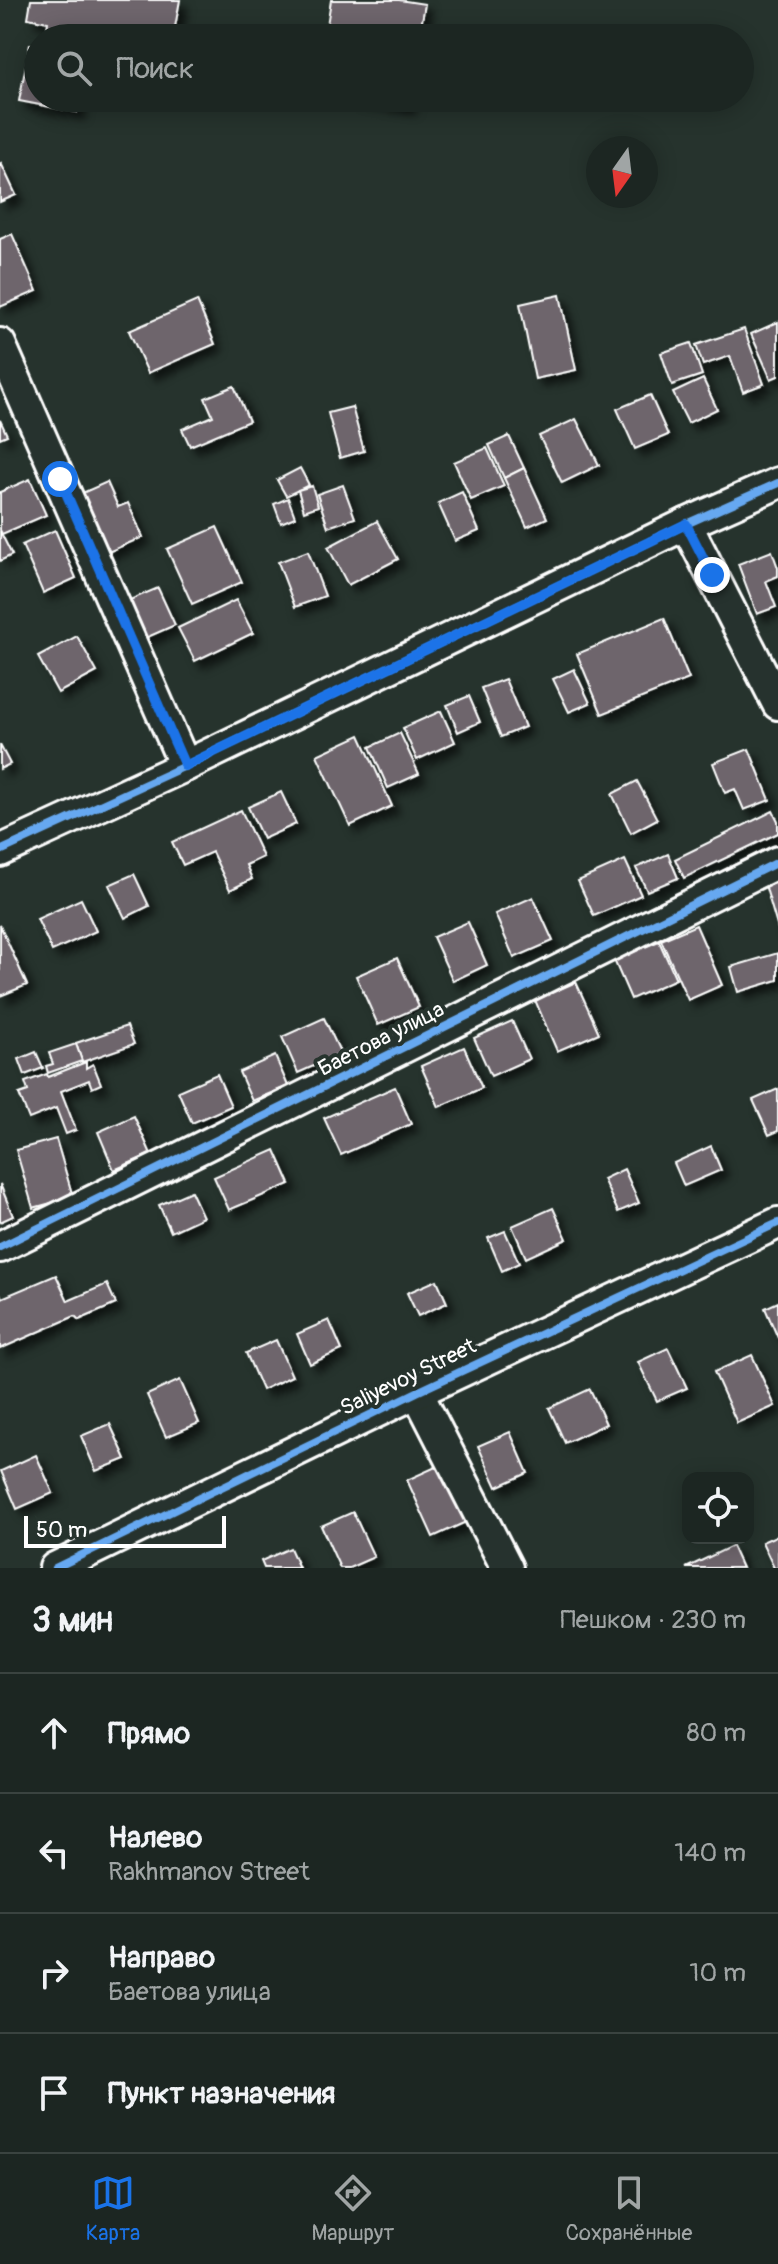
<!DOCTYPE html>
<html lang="ru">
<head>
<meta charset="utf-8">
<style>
	:root { --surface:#1c2622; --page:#252e2a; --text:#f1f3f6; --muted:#a0a5a5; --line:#3a4340; --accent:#1a73e8 }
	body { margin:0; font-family:Pangolin,sans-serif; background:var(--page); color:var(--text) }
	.controls { position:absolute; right:24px; bottom:24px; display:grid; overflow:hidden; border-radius:16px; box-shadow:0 4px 20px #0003 }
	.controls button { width:72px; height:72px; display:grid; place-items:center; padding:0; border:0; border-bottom:2px solid var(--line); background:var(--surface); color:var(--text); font:40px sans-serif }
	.compass { position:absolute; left:586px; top:136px; width:72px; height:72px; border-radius:50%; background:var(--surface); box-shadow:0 4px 20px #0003; rotate:194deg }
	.scale { position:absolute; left:24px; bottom:20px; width:202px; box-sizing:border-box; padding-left:8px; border:4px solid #fff; border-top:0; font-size:22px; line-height:28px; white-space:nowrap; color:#fff; -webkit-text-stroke:6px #26332d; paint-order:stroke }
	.stop { position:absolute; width:24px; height:24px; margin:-18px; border:6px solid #1a73e8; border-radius:50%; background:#fff }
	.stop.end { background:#1a73e8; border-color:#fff; box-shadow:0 2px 8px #0008 }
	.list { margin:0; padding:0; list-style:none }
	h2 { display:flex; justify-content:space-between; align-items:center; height:104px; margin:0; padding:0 32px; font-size:34px }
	h2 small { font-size:26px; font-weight:400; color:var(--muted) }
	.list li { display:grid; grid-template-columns:52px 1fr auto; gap:24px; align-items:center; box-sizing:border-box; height:120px; padding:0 32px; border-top:2px solid var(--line) }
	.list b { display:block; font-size:30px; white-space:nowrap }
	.list p { margin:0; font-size:26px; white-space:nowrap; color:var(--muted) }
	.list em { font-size:26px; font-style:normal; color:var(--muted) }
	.icon { flex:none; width:44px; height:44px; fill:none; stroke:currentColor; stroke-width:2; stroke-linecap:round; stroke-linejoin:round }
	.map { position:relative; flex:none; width:778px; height:1568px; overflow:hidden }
	.search { position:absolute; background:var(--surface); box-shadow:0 4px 20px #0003; left:24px; right:24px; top:24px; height:88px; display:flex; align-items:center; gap:20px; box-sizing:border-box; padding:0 28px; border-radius:44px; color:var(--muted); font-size:30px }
	.sheet { height:584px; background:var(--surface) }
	nav { display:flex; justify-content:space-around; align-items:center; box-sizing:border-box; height:112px; border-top:2px solid var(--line); background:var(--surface); font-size:22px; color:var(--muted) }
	nav a { display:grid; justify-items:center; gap:4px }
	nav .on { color:var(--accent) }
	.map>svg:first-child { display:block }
	.building { fill:#6e656c; stroke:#fff; stroke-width:2; filter:url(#shadow) }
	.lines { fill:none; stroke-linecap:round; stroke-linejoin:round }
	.minor-casing { stroke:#fff; stroke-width:36 }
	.minor { stroke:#26332d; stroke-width:30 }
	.cycleway-casing { stroke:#26332d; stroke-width:13 }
	.cycleway { stroke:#66a8f1; stroke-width:8 }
	.route { stroke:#1a73e8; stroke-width:10 }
	.labels { text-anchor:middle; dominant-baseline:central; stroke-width:8; stroke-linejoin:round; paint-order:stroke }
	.street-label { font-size:22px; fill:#fff; stroke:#26332d }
</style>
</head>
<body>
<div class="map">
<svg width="778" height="1568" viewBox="0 0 778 1568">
	<defs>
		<filter id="shadow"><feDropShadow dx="7" dy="7" stdDeviation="4" flood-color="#0009"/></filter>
	</defs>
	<rect width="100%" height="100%" fill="#26332d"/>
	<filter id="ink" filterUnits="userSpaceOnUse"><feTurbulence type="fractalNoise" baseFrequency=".0125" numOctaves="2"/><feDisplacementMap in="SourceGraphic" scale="16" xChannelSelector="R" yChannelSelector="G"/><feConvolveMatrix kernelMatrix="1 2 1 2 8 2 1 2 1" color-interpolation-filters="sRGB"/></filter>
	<g filter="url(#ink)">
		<g class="building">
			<polygon points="31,0 180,0 173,38 126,38 93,32 92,38 46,38 48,22 28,18"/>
			<polygon points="331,0 399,0 425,4 419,38 325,38"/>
			<polygon points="30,44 38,45 38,98 80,98 77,112 19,101"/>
			<polygon points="354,98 409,98 408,107"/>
			<polygon points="1,163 16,195 0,202 0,164"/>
			<polygon points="12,234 37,291 0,307 0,239"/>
			<polygon points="560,295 576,370 535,379 520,304"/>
			<polygon points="197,301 215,344 148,373 129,331"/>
			<polygon points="778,322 778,376 771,379 751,334"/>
			<polygon points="744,329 764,384 743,392 730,356 703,365 696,345"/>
			<polygon points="691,343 702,375 672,385 661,353"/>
			<polygon points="703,379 717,409 688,423 673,393"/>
			<polygon points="234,386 249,421 190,446 182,429 213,416 205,398"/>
			<polygon points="650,395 668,435 635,449 617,409"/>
			<polygon points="352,407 364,451 340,458 328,413"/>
			<polygon points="576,419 599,465 562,483 539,436"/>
			<polygon points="0,420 7,435 0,438"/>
			<polygon points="509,436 524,468 504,478 489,445"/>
			<polygon points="487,448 504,486 471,500 454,462"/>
			<polygon points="300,468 309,485 286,496 277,480"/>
			<polygon points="524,468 547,518 527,527 504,478"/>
			<polygon points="30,479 46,515 2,534 0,530 0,492"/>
			<polygon points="107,482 118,507 128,503 143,537 106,553 80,494"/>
			<polygon points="343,485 355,518 328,527 317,494"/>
			<polygon points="312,486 318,506 304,511 298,490"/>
			<polygon points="462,492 479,531 455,541 438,503"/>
			<polygon points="288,498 295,517 281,523 274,504"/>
			<polygon points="377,521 398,559 348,585 328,547"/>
			<polygon points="217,527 242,582 192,604 167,549"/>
			<polygon points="55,530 76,578 43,593 22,545"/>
			<polygon points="0,531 12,555 0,561"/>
			<polygon points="308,551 325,596 295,607 278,562"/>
			<polygon points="772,551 778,568 778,576 766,581 776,607 757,614 738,564"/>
			<polygon points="158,588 175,625 141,640 125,602"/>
			<polygon points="236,600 253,633 195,661 178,628"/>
			<polygon points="664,618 689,679 602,714 577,654"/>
			<polygon points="77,636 97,672 58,693 38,657"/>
			<polygon points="574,669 590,703 569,712 553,679"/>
			<polygon points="505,679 525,727 501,737 481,688"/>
			<polygon points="469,696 480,722 458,732 447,705"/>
			<polygon points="441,711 455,742 417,760 403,728"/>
			<polygon points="400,733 419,774 388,788 370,747"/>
			<polygon points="360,735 392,806 350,826 317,755"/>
			<polygon points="0,745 10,764 0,769"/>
			<polygon points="749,749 770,800 744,810 735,789 725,793 713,763"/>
			<polygon points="637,781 657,819 631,833 612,794"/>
			<polygon points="281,792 296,824 263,839 248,807"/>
			<polygon points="241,810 263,857 246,865 252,879 230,890 212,852 183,865 172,842"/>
			<polygon points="773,811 778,821 778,833 684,878 675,859"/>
			<polygon points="668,854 678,878 647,891 636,868"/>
			<polygon points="625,860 641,895 594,916 578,881"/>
			<polygon points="134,874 149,906 125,918 109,885"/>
			<polygon points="778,874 778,929 763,878"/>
			<polygon points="533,897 553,941 514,958 495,914"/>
			<polygon points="81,899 96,931 52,951 37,919"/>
			<polygon points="468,922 487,965 453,981 433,937"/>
			<polygon points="0,925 27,985 0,996"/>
			<polygon points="696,925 722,985 688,1000 661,940"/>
			<polygon points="659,941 676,979 631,999 614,960"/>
			<polygon points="778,953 778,980 738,992 731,967"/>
			<polygon points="397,958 419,1007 378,1025 356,976"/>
			<polygon points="576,982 599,1033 557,1051 535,1000"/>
			<polygon points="324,1018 341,1054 298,1073 282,1037"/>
			<polygon points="512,1021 529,1059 491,1076 474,1038"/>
			<polygon points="127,1026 134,1044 82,1062 76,1043"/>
			<polygon points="76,1044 82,1061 48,1073 46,1066 53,1064 49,1053"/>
			<polygon points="464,1047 482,1088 439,1107 421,1066"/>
			<polygon points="36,1052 43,1068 25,1075 19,1059"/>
			<polygon points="275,1056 288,1086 252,1101 239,1072"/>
			<polygon points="86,1062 86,1068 93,1064 101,1084 92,1088 89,1080 61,1091 76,1130 66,1134 56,1108 29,1119 19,1094 28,1091 25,1082 47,1074 48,1077"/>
			<polygon points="217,1074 231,1106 192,1123 178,1091"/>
			<polygon points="395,1087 411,1124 341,1155 324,1118"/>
			<polygon points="778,1089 778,1131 769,1135 753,1100"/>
			<polygon points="134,1116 151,1154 114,1170 98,1132"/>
			<polygon points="56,1139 73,1197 33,1208 16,1150"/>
			<polygon points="711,1146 721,1170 684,1186 674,1163"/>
			<polygon points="275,1150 290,1184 229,1210 214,1177"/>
			<polygon points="624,1169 639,1203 618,1212 603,1179"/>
			<polygon points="0,1184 13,1216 0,1222"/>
			<polygon points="191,1191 203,1217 171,1232 159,1205"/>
			<polygon points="553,1208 567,1239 526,1258 512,1226"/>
			<polygon points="505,1231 519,1263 502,1271 488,1238"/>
			<polygon points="56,1275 68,1301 107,1284 116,1304 79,1320 75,1316 0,1349 0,1293 2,1298"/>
			<polygon points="437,1280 447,1303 418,1316 407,1293"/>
			<polygon points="778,1302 778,1338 765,1308"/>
			<polygon points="329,1320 342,1350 310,1364 297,1334"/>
			<polygon points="276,1340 292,1376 262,1390 246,1353"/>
			<polygon points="668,1348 687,1388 657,1401 638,1362"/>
			<polygon points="752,1355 775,1406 737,1423 714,1372"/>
			<polygon points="180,1380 199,1423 166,1437 147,1395"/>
			<polygon points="590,1389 606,1424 565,1443 549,1408"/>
			<polygon points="110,1424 126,1459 96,1471 81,1436"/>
			<polygon points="510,1432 528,1473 497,1487 478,1446"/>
			<polygon points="36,1455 53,1493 17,1509 1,1471"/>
			<polygon points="440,1465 466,1522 433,1537 407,1480"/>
			<polygon points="353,1512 374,1557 349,1568 340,1568 321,1526"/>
			<polygon points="778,1535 778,1568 774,1568 762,1542"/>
			<polygon points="732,1546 742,1568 686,1568"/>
			<polygon points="290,1548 299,1568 264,1568 261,1561"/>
		</g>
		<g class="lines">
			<g class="minor-casing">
				<g id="minor">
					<polyline points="0,344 185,766"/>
					<polyline points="686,524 778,704"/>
					<polyline points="0,851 185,766 686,524 778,483"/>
					<polyline points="0,1247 778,862"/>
					<polyline points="417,1392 507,1568"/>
					<polyline points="55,1568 417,1392 778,1223"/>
				</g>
			</g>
			<use href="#minor" class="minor"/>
			<g class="cycleway-casing">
				<g id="cycleway">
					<polyline points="0,851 185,766 686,524 778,483"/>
					<polyline points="0,1247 778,862"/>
					<polyline points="55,1568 417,1392 778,1223"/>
				</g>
			</g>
			<use href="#cycleway" class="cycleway"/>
		</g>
	</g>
	<g class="lines" filter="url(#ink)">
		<polyline class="route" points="60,479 185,766 686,524 712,575"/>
	</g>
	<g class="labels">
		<g class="street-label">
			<text transform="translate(381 1039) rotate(-27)">Баетова улица</text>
			<text transform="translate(408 1377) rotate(-26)">Saliyevoy Street</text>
		</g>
	</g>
</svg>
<div class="controls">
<button><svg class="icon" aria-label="locate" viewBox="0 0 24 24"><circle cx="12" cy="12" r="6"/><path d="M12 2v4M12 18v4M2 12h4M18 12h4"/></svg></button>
</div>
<svg class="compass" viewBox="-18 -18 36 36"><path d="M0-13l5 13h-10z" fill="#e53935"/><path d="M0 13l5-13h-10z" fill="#a0a5a5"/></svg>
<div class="scale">50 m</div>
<div class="stop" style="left:60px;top:479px"></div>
<div class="stop end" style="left:712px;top:575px"></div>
<div class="search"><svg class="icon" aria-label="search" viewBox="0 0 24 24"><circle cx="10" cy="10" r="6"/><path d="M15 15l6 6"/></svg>Поиск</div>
</div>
<section class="sheet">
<h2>3 мин<small>Пешком · 230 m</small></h2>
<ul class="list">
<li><svg class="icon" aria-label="ahead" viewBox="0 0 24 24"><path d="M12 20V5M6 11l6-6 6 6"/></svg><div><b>Прямо</b></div><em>80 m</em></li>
<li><svg class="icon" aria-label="left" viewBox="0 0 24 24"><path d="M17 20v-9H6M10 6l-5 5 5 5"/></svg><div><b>Налево</b><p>Rakhmanov Street</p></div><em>140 m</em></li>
<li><svg class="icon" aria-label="right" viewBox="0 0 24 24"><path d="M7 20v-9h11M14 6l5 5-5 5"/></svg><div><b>Направо</b><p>Баетова улица</p></div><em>10 m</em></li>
<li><svg class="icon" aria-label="arrive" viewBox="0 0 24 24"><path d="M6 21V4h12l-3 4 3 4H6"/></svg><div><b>Пункт назначения</b></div></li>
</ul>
</section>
<nav>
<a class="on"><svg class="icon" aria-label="map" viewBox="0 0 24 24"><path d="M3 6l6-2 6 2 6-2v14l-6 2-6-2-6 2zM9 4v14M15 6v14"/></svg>Карта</a>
<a><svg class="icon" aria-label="directions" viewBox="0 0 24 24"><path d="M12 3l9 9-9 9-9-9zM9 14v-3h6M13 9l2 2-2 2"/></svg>Маршрут</a>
<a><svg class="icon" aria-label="saved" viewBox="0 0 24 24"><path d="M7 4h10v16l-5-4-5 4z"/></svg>Сохранённые</a>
</nav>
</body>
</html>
